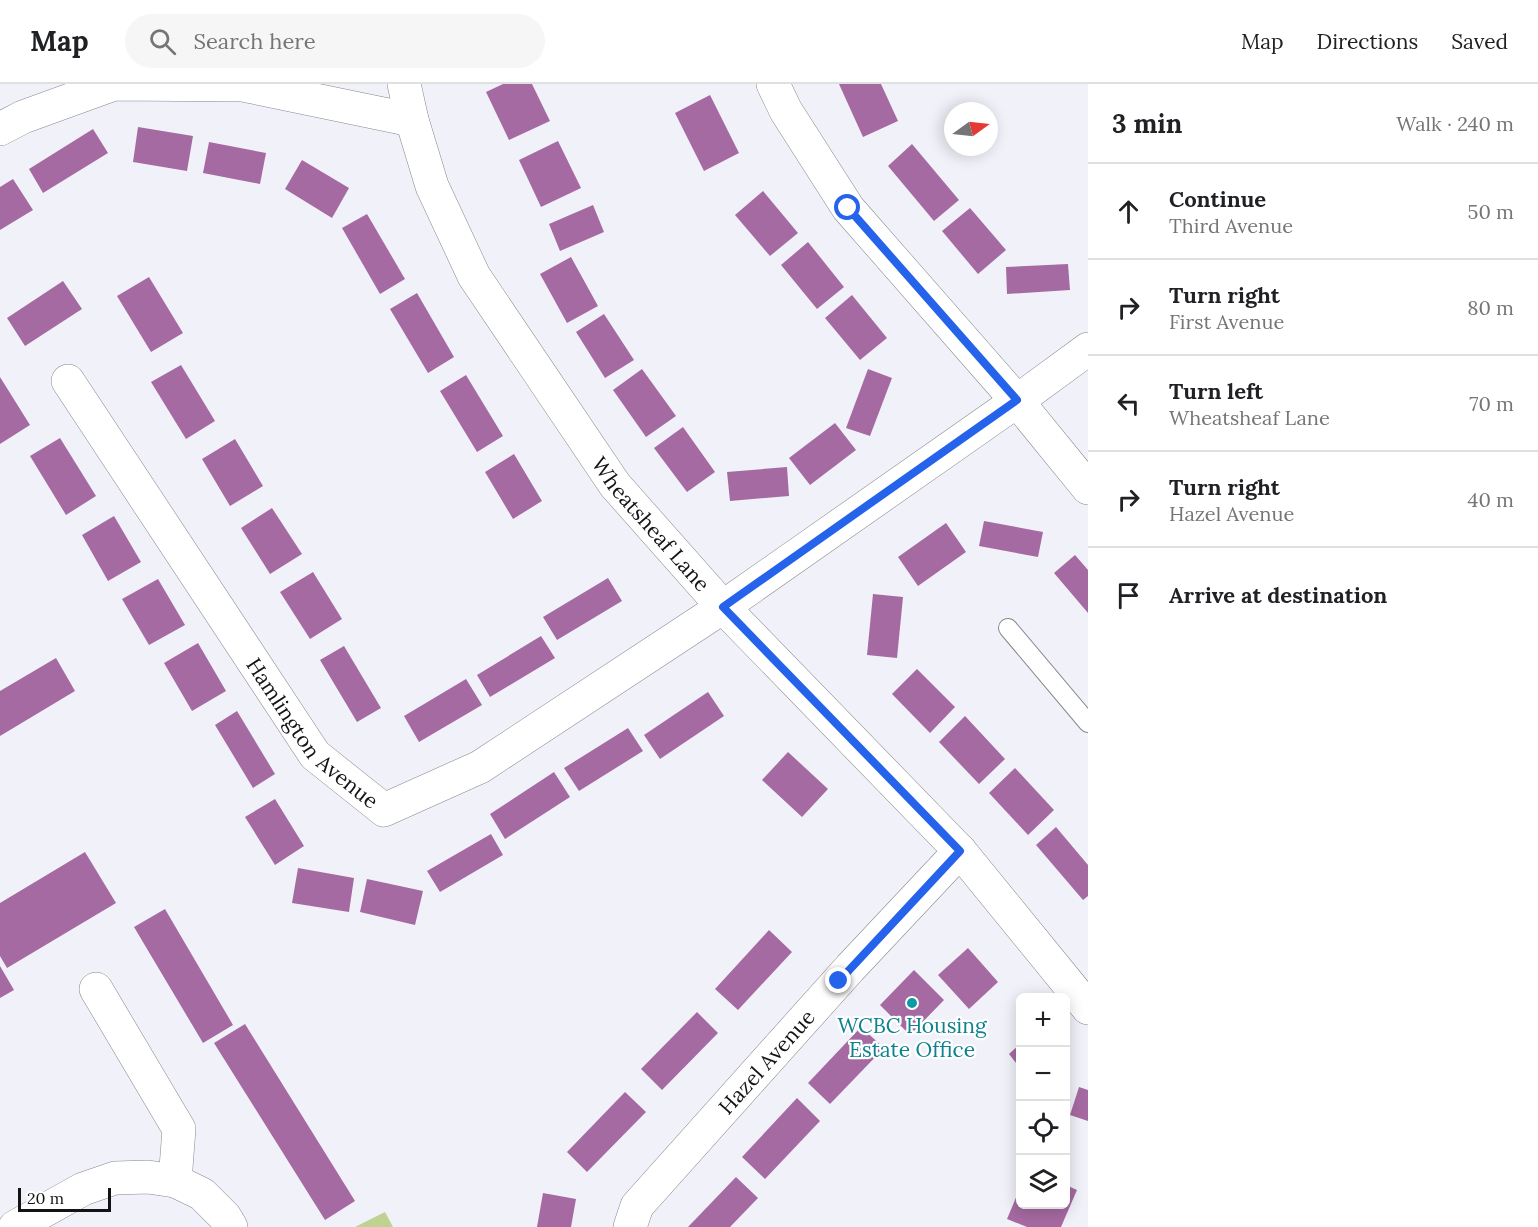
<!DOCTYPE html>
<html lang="en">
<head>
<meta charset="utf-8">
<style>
	:root { --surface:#fff; --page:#f6f6f6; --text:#202124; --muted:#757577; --line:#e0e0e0 }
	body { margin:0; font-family:Lora,serif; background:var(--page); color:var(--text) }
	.controls { position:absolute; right:18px; bottom:18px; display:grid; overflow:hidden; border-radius:9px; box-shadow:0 3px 15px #0003 }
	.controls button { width:54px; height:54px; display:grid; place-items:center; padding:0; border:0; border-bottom:2px solid var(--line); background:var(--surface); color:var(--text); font:30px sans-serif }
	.compass { position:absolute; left:944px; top:18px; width:54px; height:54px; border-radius:50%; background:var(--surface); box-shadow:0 3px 15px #0003; rotate:75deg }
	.scale { position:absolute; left:18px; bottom:15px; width:93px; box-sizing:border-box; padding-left:6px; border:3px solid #131315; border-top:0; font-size:16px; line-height:21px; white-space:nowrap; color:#131315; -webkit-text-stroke:4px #fff; paint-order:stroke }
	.stop { position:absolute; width:18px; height:18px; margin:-14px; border:4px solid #2563eb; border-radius:50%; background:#fff }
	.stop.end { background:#2563eb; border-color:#fff; box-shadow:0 2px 6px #0008 }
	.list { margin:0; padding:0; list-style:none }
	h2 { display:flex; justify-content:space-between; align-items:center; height:78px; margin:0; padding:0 24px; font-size:26px }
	h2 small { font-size:20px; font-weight:400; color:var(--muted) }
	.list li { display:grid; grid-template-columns:39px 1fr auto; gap:18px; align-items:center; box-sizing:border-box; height:96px; padding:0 24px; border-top:2px solid var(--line) }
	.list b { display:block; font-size:22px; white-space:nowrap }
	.list p { margin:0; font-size:20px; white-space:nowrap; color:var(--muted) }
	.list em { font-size:20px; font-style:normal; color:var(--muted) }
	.icon { flex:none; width:33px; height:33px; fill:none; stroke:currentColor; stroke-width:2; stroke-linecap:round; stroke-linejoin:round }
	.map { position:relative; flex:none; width:1088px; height:1143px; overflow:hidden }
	header { display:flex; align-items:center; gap:36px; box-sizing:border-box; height:84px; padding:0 30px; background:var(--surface); border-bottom:2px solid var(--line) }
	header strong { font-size:28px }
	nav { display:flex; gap:33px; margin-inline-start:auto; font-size:21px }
	.search { width:420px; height:54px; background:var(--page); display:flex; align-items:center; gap:15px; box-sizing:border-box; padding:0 21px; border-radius:33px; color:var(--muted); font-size:22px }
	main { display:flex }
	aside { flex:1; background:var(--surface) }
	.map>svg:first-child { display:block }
	.green { fill:#bed391 }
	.building { fill:#a66aa2 }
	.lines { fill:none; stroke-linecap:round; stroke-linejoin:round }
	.lane-casing { stroke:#87878e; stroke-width:20 }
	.street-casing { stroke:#87878e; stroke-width:34 }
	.secondary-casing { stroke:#87878e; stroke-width:34 }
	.lane { stroke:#fff; stroke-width:18 }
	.street { stroke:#fff; stroke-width:33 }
	.secondary { stroke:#fff; stroke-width:33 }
	.route { stroke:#2563eb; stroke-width:8 }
	.culture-dot { fill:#0f9aa8; stroke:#fff; stroke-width:2 }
	.labels { text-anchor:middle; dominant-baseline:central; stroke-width:4.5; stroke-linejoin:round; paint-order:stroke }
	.street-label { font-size:21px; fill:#131315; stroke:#fff }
	.culture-label { font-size:21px; fill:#0d838f; stroke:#fff }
</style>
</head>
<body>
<header>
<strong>Map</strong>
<div class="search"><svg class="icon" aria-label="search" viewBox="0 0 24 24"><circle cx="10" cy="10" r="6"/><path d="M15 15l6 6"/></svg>Search here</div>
<nav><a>Map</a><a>Directions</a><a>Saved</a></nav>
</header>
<main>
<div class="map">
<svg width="1088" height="1143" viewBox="0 0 1088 1143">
	<rect width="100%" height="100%" fill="#f1f2f9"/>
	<polygon class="green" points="385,1128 393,1143 355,1143"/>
	<g class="building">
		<polygon points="503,0 532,0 550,37 509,56 486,8"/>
		<polygon points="839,0 881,0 898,37 863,53"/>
		<polygon points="710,11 739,69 704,87 675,29"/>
		<polygon points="138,43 193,52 187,87 133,78"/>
		<polygon points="93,45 108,69 43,109 29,85"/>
		<polygon points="558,57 581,104 541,123 519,76"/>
		<polygon points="209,58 266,69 260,100 203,89"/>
		<polygon points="912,60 959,116 934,137 888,82"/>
		<polygon points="302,76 349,104 332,134 285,105"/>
		<polygon points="13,95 33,126 0,146 0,103"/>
		<polygon points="763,107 798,149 770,172 735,131"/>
		<polygon points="593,121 604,148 560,167 549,140"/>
		<polygon points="970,124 1006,166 978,190 942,147"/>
		<polygon points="367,130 405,195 380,210 342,144"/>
		<polygon points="808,158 844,203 817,225 781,181"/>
		<polygon points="571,173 598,222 567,239 540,190"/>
		<polygon points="1068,180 1070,206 1007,210 1006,183"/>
		<polygon points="149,193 183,249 151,268 117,212"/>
		<polygon points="63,197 82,225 25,262 7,234"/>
		<polygon points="417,209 454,273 428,289 390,225"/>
		<polygon points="852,211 887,254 860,276 825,234"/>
		<polygon points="604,230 634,276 605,294 576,248"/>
		<polygon points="181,281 215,337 186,355 151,298"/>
		<polygon points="642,285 676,332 646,353 613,306"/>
		<polygon points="868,285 892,294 870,352 846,344"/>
		<polygon points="466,291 503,352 477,368 440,307"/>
		<polygon points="0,293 30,341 0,360"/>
		<polygon points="835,339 856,366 810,401 789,374"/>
		<polygon points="683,343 715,388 687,408 654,364"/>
		<polygon points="60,354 96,412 66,431 30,372"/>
		<polygon points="235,355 263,402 230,422 202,375"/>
		<polygon points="514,370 542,417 513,435 485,388"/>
		<polygon points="787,383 789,412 730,417 727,388"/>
		<polygon points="272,424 302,470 270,490 241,444"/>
		<polygon points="114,432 141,478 108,497 82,451"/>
		<polygon points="984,437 1043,448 1038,473 979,462"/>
		<polygon points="946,439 966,468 918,502 898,473"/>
		<polygon points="1075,471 1088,486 1088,529 1054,489"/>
		<polygon points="313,488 342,535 310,555 280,508"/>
		<polygon points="608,494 622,517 557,556 543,533"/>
		<polygon points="158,495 185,541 149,561 122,515"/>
		<polygon points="873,510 903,513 897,574 867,571"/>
		<polygon points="541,552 555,574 490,613 477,591"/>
		<polygon points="198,559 226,607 192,627 164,579"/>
		<polygon points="344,562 381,624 357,638 320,576"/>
		<polygon points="56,574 75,607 0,652 0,607"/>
		<polygon points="917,585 955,623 930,649 892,610"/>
		<polygon points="466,595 482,621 419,658 404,632"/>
		<polygon points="708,608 724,632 660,675 644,651"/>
		<polygon points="237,627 275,690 253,704 215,641"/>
		<polygon points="965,632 1005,675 979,700 939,658"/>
		<polygon points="628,644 643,667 579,707 564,684"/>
		<polygon points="788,668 828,705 802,733 762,696"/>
		<polygon points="1015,684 1054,726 1028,751 989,709"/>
		<polygon points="554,688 570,713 505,755 490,730"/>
		<polygon points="275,715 304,762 275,781 245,733"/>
		<polygon points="1056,743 1088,781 1088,812 1083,816 1036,761"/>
		<polygon points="491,750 503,771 440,808 427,787"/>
		<polygon points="85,768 116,819 7,884 0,872 0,819"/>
		<polygon points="298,784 354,794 349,828 292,819"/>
		<polygon points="367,795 423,807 415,841 360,828"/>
		<polygon points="165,825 233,941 203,959 134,843"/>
		<polygon points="769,846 792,868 738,926 715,905"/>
		<polygon points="968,864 998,898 969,925 938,891"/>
		<polygon points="0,882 14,906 0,914"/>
		<polygon points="914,886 944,916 910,951 880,921"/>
		<polygon points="697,928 718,949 662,1006 641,985"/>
		<polygon points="245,940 355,1117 325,1136 214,959"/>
		<polygon points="861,943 884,964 830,1020 808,999"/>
		<polygon points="1020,960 1020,984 1009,970"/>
		<polygon points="1079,1003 1088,1006 1088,1037 1070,1031"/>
		<polygon points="625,1008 646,1028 587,1088 567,1068"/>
		<polygon points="797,1014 820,1037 765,1095 742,1073"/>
		<polygon points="736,1093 758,1114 730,1143 688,1143"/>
		<polygon points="1066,1101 1077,1106 1061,1143 1027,1143 1007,1135 1020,1104 1020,1120 1066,1120"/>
		<polygon points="543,1109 576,1115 571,1143 537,1143"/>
	</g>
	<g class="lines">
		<g class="lane-casing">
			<polyline id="lane" points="1008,544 1088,639"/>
		</g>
		<g class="street-casing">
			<g id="street">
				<polyline points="773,0 786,27 848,124 1017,317 1088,404"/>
				<polyline points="0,45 23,33 114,0 243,1 412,36"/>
				<path id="s1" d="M68,297L315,671L384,726L480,683L723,523L1017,317L1088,265"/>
				<polyline points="96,905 179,1045 175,1097"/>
				<polyline points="15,1143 83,1105 115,1094 148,1093 175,1097 202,1110 225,1133 231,1143"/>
				<path id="s2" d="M630,1143L637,1122L850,884L960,767"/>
			</g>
		</g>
		<g class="secondary-casing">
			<g id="secondary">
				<path id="s3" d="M404,0L412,36L432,102L474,192L615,401L723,523L960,767L1088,924"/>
			</g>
		</g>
		<use href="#lane" class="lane"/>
		<use href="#street" class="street"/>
		<use href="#secondary" class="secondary"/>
	</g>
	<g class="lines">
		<polyline class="route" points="839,897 960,767 723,523 1017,316 848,124"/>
	</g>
	<circle class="culture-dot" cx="912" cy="919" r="6"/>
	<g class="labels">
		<g class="street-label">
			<text stroke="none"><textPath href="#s3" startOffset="510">Wheatsheaf Lane</textPath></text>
			<text stroke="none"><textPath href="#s1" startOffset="430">Hamlington Avenue</textPath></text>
			<text stroke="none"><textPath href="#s2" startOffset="216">Hazel Avenue</textPath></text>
		</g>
		<g class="culture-label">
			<text x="912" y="941">WCBC Housing<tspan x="912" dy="24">Estate Office</tspan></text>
		</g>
	</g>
</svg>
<div class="controls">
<button>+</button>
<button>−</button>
<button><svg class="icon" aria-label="locate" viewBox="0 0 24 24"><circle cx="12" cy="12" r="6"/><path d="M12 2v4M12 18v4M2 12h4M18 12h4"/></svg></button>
<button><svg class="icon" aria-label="layers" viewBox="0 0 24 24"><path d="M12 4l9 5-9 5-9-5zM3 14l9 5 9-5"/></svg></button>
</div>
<svg class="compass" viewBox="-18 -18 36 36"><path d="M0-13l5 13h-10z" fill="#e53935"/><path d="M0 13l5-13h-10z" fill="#757577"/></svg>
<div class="scale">20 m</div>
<div class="stop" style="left:848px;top:124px"></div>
<div class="stop end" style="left:839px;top:897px"></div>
</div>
<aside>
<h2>3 min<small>Walk · 240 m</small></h2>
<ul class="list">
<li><svg class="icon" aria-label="ahead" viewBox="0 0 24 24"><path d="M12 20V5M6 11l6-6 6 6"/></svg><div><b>Continue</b><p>Third Avenue</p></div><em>50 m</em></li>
<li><svg class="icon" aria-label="right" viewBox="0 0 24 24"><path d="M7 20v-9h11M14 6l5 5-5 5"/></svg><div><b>Turn right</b><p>First Avenue</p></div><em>80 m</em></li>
<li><svg class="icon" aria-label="left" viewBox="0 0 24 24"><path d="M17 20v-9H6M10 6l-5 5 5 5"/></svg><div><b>Turn left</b><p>Wheatsheaf Lane</p></div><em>70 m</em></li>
<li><svg class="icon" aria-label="right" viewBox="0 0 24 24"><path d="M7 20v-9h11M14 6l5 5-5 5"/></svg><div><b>Turn right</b><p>Hazel Avenue</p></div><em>40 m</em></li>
<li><svg class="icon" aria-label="arrive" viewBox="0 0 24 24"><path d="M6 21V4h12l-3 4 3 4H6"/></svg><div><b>Arrive at destination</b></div></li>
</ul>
</aside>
</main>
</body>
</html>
